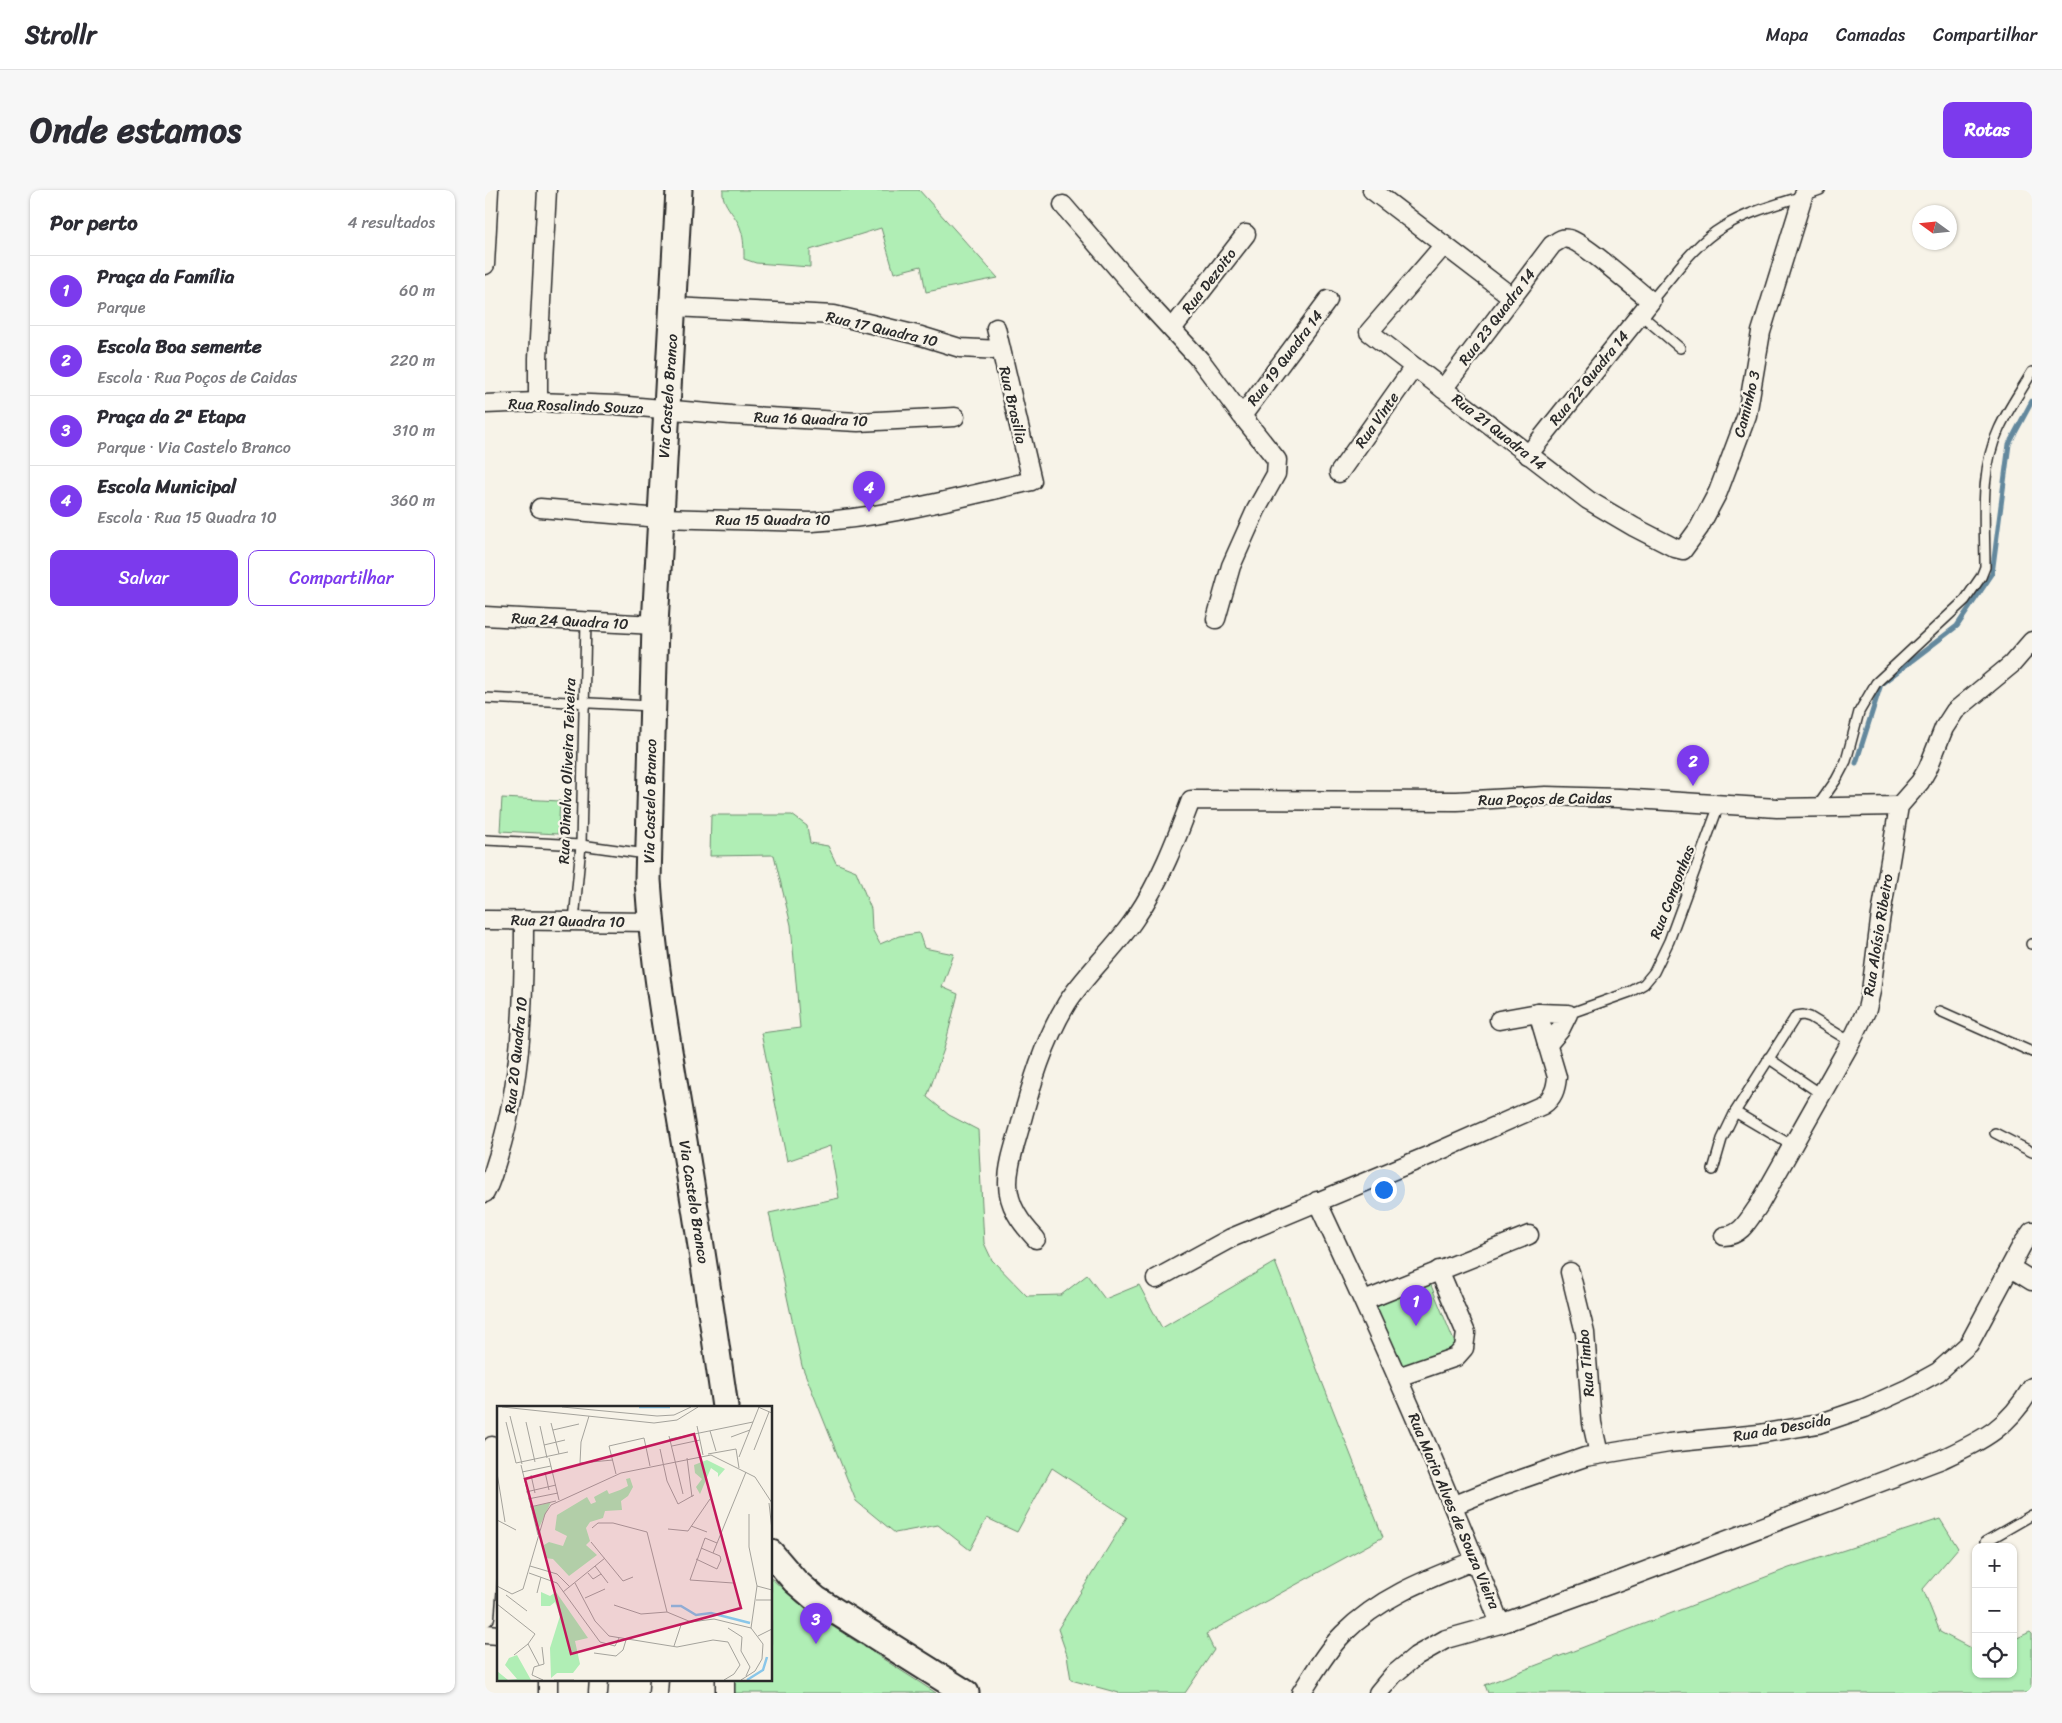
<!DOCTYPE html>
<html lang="pt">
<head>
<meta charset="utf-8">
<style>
	:root { --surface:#fff; --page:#f7f7f7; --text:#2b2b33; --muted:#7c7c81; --line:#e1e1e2; --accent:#7c3aed }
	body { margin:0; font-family:Sriracha,sans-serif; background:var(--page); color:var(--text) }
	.controls { position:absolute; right:15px; bottom:15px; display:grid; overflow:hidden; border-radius:10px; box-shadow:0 1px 4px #0004 }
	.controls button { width:45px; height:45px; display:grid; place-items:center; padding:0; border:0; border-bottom:1px solid var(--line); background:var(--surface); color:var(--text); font:25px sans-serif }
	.compass { position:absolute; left:1427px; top:15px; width:45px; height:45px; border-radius:50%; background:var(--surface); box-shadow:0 1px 4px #0004; rotate:285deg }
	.you { position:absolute; left:898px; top:999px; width:18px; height:18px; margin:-12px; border:4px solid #fff; border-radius:50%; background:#1a73e8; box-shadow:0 0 0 8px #1a73e833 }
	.badge { display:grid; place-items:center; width:32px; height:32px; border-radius:50%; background:var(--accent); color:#fff; font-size:16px; font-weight:700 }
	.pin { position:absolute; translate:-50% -41px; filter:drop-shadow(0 1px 2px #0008) }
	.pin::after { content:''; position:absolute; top:26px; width:18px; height:15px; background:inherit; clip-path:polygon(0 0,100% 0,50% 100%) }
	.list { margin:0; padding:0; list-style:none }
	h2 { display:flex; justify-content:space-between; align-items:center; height:65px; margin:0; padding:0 20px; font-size:21px }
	h2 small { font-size:16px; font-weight:400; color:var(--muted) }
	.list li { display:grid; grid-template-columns:32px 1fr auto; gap:15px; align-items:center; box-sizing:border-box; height:70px; padding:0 20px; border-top:1px solid var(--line) }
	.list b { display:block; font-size:19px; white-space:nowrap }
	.list p { margin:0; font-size:16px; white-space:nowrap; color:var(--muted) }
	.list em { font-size:16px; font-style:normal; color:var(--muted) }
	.actions { display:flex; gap:10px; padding:15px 20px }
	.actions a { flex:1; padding:11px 0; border:1px solid var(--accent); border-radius:10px; text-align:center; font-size:18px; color:var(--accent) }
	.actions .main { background:var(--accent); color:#fff }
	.icon { flex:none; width:28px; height:28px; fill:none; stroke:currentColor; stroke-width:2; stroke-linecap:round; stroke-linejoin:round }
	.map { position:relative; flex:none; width:1547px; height:1503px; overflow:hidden; border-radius:10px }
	header { display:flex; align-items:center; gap:30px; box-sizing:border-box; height:70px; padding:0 25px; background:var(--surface); border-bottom:1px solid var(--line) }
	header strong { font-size:24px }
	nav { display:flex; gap:28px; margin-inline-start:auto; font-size:18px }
	.intro { display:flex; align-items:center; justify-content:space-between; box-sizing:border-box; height:120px; padding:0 30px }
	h1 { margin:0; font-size:35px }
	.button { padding:12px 22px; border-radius:10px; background:var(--accent); color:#fff; font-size:18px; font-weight:700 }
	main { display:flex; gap:30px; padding:0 30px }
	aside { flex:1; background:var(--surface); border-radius:10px; box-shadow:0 1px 4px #0004 }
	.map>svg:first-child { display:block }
	.green { fill:#b0eeb5; stroke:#6e8c70 }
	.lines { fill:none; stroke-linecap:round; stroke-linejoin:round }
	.stream { stroke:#63889d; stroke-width:5 }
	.lane-casing { stroke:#2b2b2b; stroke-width:12 }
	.street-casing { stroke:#2b2b2b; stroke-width:21 }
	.secondary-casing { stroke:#2b2b2b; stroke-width:29 }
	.lane { stroke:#f7f3e8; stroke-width:9 }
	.street { stroke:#f7f3e8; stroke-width:18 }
	.secondary { stroke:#f7f3e8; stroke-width:25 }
	.labels { text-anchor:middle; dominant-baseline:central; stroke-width:4.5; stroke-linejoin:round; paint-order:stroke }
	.street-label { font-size:15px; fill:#2b2b2b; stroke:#f7f3e8 }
	.inset-river { fill:none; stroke:#89c6e9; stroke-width:2.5 }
	.inset-road { fill:none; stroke:#a5a39c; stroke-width:1 }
	.view { fill:#c2185b; fill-opacity:0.15; stroke:#c2185b; stroke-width:2.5 }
	.inset-edge { fill:none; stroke:#2b2b2b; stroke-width:2.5 }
</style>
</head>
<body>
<header>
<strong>Strollr</strong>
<nav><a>Mapa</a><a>Camadas</a><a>Compartilhar</a></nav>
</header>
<div class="intro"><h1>Onde estamos</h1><a class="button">Rotas</a></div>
<main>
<aside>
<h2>Por perto<small>4 resultados</small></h2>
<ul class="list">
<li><span class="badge">1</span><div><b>Praça da Família</b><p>Parque</p></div><em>60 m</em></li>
<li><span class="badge">2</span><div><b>Escola Boa semente</b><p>Escola · Rua Poços de Caidas</p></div><em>220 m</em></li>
<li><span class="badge">3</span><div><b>Praça da 2ª Etapa</b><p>Parque · Via Castelo Branco</p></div><em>310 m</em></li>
<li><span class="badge">4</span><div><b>Escola Municipal</b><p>Escola · Rua 15 Quadra 10</p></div><em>360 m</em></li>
</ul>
<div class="actions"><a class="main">Salvar</a><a>Compartilhar</a></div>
</aside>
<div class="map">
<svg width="1547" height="1503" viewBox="0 0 1547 1503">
	<rect width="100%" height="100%" fill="#f7f3e8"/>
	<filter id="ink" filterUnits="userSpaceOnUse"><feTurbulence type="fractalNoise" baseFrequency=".02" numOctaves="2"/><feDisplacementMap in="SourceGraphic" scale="10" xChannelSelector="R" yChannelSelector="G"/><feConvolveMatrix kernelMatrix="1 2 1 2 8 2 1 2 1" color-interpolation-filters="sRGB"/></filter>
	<g filter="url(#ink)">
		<g class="green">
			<path d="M238,0H434L513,88L441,102L436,76L409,83L396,38L325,60V77L271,73L259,69C259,60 259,49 256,40C252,25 236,15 238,0Z"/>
			<polygon points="17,608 75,611 73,644 15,641"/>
			<polygon points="226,625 307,625 322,636 325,653 343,656 351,673 371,681 386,719 387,739 395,754 414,746 434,743 439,758 469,764 457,797 473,804 459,859 442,907 464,925 493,940 499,1053 507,1070 542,1106 576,1105 602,1085 620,1109 654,1095 677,1138 790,1072 898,1347 721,1444 729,1460 700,1503 634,1503 586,1490 582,1465 573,1439 642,1327 567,1278 532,1342 502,1328 485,1360 453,1335 410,1343 371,1311 317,1176 284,1023 354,1008 345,956 302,971 276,843 315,838 306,735 289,665 225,666"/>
			<polygon points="945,1093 971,1156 918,1179 891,1117"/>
			<polygon points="1455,1329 1473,1358 1438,1399 1455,1442 1491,1461 1491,1484 1528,1484 1528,1450 1545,1442 1547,1444 1547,1503 1003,1503 1000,1495 1304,1378"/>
			<polygon points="286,1388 319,1418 451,1503 249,1503 250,1489 286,1489"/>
		</g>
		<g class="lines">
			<polyline class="stream" points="1371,573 1396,494 1472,436 1507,384 1524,254 1547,211"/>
			<g class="lane-casing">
				<g id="lane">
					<path d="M1166,111C1188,86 1209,54 1238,37C1267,19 1303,12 1335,0"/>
					<polyline points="1155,124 1195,158"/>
					<polyline points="0,508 167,516"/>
					<path d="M1332,617L1351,590L1361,571L1374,522L1391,493L1480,410L1496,387L1500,377C1500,332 1494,281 1514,239C1523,219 1536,201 1547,182"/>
					<polyline points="0,650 96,655 161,664"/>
					<polyline points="89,731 96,655 101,431"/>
					<polyline points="1546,754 1547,754"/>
					<polyline points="1455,821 1547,862"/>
					<polyline points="1083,824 1145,802 1159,794 1169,782 1184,751 1234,615"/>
					<polyline points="1283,868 1336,904"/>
					<polyline points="1250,922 1306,955"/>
					<polyline points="1510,943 1547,962"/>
					<polyline points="1228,980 1237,949 1250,922 1311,826 1318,825 1325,827 1366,852"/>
					<polyline points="1500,1352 1547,1325"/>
				</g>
			</g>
			<g class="street-casing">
				<g id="street">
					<polyline points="887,0 1027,107"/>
					<polyline points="578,15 667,118 716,171 757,226 792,270 791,284 771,320 746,376 731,429"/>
					<polyline points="959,55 884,142 1103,310 1149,337 1190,358 1198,360 1214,338 1233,302 1262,225 1276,142 1318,6"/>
					<polyline points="0,75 4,0"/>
					<polyline points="188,117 349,125 436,146 475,158 515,160"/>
					<polyline points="687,139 761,44"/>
					<path d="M958,199L1067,55C1073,51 1077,47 1084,49C1100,53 1150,99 1166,111L1043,265"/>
					<polyline points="53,212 53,168 62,0"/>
					<polyline points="0,214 53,212 131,215 246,225 373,232 470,227"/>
					<polyline points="757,226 843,110"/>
					<polyline points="854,283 929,177"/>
					<path d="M55,318L175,328L327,332C399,328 476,307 547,291L511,138"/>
					<polyline points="0,426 170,435"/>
					<polyline points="0,730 166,732"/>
					<polyline points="1014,830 1053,823 1083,824 1075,840 1062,855"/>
					<path d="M0,1003C6,992 9,979 13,967C37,890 39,810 39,730"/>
					<path d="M832,1011C897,1150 960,1290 1015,1434"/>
					<path d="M1239,1046C1257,1046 1265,1027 1274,1015L1366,852L1382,819L1386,801L1395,731L1414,616L1435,592L1443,578L1459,538L1470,521L1527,474L1547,451"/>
					<path d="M551,1049C536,1033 523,1016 523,993C523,974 530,955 535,937C546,895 559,851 582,813C602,782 631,758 651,727C675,692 691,650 706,610L972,611L1061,606L1134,608L1292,618L1414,616"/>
					<polyline points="1526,1078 1547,1091"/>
					<polyline points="1085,1082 1100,1143 1107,1233 1114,1264"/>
					<path d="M671,1089L746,1048L945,965L1058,915C1068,908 1071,899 1072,887L1053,823"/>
					<polyline points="879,1111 1044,1045"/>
					<polyline points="913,1187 971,1167 979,1158 981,1143 954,1080"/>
					<polyline points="969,1315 1011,1298 1100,1267 1184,1253 1274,1244 1333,1234 1380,1218 1424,1198 1453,1182 1484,1154 1537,1055 1547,1041"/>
					<polyline points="0,1427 4,1375 7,1256"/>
					<polyline points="0,1444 14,1445"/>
					<polyline points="63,1503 63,1489"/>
					<polyline points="113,1503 114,1489"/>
					<polyline points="173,1503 174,1489"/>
					<polyline points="240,1503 240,1489"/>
					<path d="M816,1503C829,1483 841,1461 858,1444C896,1406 943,1389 991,1370"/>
					<path d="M893,1503L908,1485L931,1466L961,1449L1015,1434L1126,1394L1457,1269C1499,1249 1522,1239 1547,1197"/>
				</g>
			</g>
			<g class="secondary-casing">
				<g id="secondary">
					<path d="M194,0L170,435L163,690C169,782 186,872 201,963C215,1047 228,1132 240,1217"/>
					<polyline points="286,1363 310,1391 331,1409 481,1503"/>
				</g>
			</g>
			<use href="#lane" class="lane"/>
			<use href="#street" class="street"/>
			<use href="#secondary" class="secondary"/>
		</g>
	</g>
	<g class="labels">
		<g class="street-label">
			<text transform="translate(724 91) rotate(-52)">Rua Dezoito</text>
			<text transform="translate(1012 127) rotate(-53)">Rua 23 Quadra 14</text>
			<text transform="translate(397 139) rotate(13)">Rua 17 Quadra 10</text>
			<text transform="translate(800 168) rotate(-53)">Rua 19 Quadra 14</text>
			<text transform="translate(1104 188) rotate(-51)">Rua 22 Quadra 14</text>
			<text transform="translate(183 206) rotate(-86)">Via Castelo Branco</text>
			<text transform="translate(1262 214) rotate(-76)">Caminho 3</text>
			<text transform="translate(528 215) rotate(77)">Rua Brasilia</text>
			<text transform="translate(91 216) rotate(2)">Rua Rosalindo Souza</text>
			<text transform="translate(326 229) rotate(2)">Rua 16 Quadra 10</text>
			<text transform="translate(892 230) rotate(-55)">Rua Vinte</text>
			<text transform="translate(1014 242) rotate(38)">Rua 21 Quadra 14</text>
			<text x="288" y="330">Rua 15 Quadra 10</text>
			<text transform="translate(85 431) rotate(3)">Rua 24 Quadra 10</text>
			<text transform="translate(82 581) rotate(-88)">Rua Dinalva Oliveira Teixeira</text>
			<text transform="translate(1060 609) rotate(-1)">Rua Poços de Caidas</text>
			<text transform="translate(165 611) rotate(-89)">Via Castelo Branco</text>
			<text transform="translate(1187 702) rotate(-69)">Rua Congonhas</text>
			<text transform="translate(83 731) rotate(1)">Rua 21 Quadra 10</text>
			<text transform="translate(1393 745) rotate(-81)">Rua Aloísio Ribeiro</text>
			<text transform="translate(31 865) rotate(-84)">Rua 20 Quadra 10</text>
			<text transform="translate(209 1012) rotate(81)">Via Castelo Branco</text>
			<text transform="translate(1101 1173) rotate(-95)">Rua Timbo</text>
			<text transform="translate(1297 1238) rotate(-10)">Rua da Descida</text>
			<text transform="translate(969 1321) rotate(67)">Rua Mario Alves de Souza Vieira</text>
		</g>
	</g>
	<g transform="translate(12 1216)">
		<rect width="275" height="275" fill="#f7f3e8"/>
		<path d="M210,54L228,63L221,71V67L214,62L203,88L199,81L205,73L198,67L197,59ZM133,72L136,81L131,90L124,95L125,104L108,105L106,112L93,116L89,122L93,135L89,139L100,149L72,170L56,153L48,152L47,139L52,136L66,140L70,130L58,124L60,109L90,91L94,98L99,96L97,91L110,84L112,88L123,84L131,80L129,73ZM54,96L41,124L35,101ZM44,186L53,190L59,186L91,232L78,235L83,258L76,267H60L54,272L53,242L63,210L58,196L53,200H44ZM20,249L34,274H0V265L11,274L20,273L8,259L12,252Z" fill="#b0eeb5"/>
		<path class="inset-river" d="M142,1H173M174,200H184L199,209L214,207L253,217M250,274L266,264L270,251"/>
		<path class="inset-road" d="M5,1L157,17L180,14L201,1M65,1L160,10L177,9L194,1M261,1L275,7M13,10L25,58M92,10L84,36L83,57L116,54M9,16L19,57L71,46M29,16L38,56M54,17L62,48M43,20L50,52M200,20L206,49M56,24L82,18M213,25L219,45M172,30L186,88M234,31L253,24M173,33L256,16M47,39L68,34M175,40L203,34M163,43L170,75L181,98L197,89M257,44L272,6M211,48L239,43L242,62M242,51L262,1M52,52L62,94M190,52L195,91M24,59L41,129M25,66L54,60M48,66L52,84M0,67L8,116M119,68L112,40L147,32L153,60M34,69L38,87M27,73L56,66M29,86L59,79M31,93L61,87M272,97L275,124M33,101L59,95M252,108V141L260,180L254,222M0,114L19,124M194,120L210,126M95,122L101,117H116L150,126L170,206M171,123L191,125L213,93M94,136L126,175L136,171M220,137L208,132L193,174L236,177M216,147L249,66M199,153L220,163L224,154L223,150L204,142M33,160L60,168L73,181M98,160L111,177M32,167L60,177L103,236L118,240L122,232M91,167L96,173L104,168M78,177L98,215L112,230L180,241L216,234L231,236L243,259L237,268L227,274M0,180L15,188L26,183L48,108L54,99L124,67L214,49L258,71L275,97M260,180L275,184M66,186L108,152M40,187L44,171M9,189L30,205M88,192L108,183M259,194H275M0,198L38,228L31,238L42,259M117,199L144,208L170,206L194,216L217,213L254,222L266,238L265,253L258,265L244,274M231,222L245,231L244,245L253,261L249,270M261,230L275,223M177,240L184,219M45,241L47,258L37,261L35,269L46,274M97,247L119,250L126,244L129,234M17,249L31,238M57,274H77"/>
		<path class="view" d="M197,28L244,202L74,248L28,73Z"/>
		<rect width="275" height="275" class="inset-edge"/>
	</g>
</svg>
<div class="controls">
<button>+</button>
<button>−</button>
<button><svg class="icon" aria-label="locate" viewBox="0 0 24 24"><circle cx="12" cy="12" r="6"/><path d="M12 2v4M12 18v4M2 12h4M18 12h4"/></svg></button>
</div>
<svg class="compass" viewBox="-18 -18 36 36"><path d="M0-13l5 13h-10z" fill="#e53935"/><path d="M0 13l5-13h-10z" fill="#7c7c81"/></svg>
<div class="you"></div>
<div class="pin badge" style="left:931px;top:1136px">1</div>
<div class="pin badge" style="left:1208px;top:596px">2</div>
<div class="pin badge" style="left:331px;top:1454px">3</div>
<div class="pin badge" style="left:384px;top:322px">4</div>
</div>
</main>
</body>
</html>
